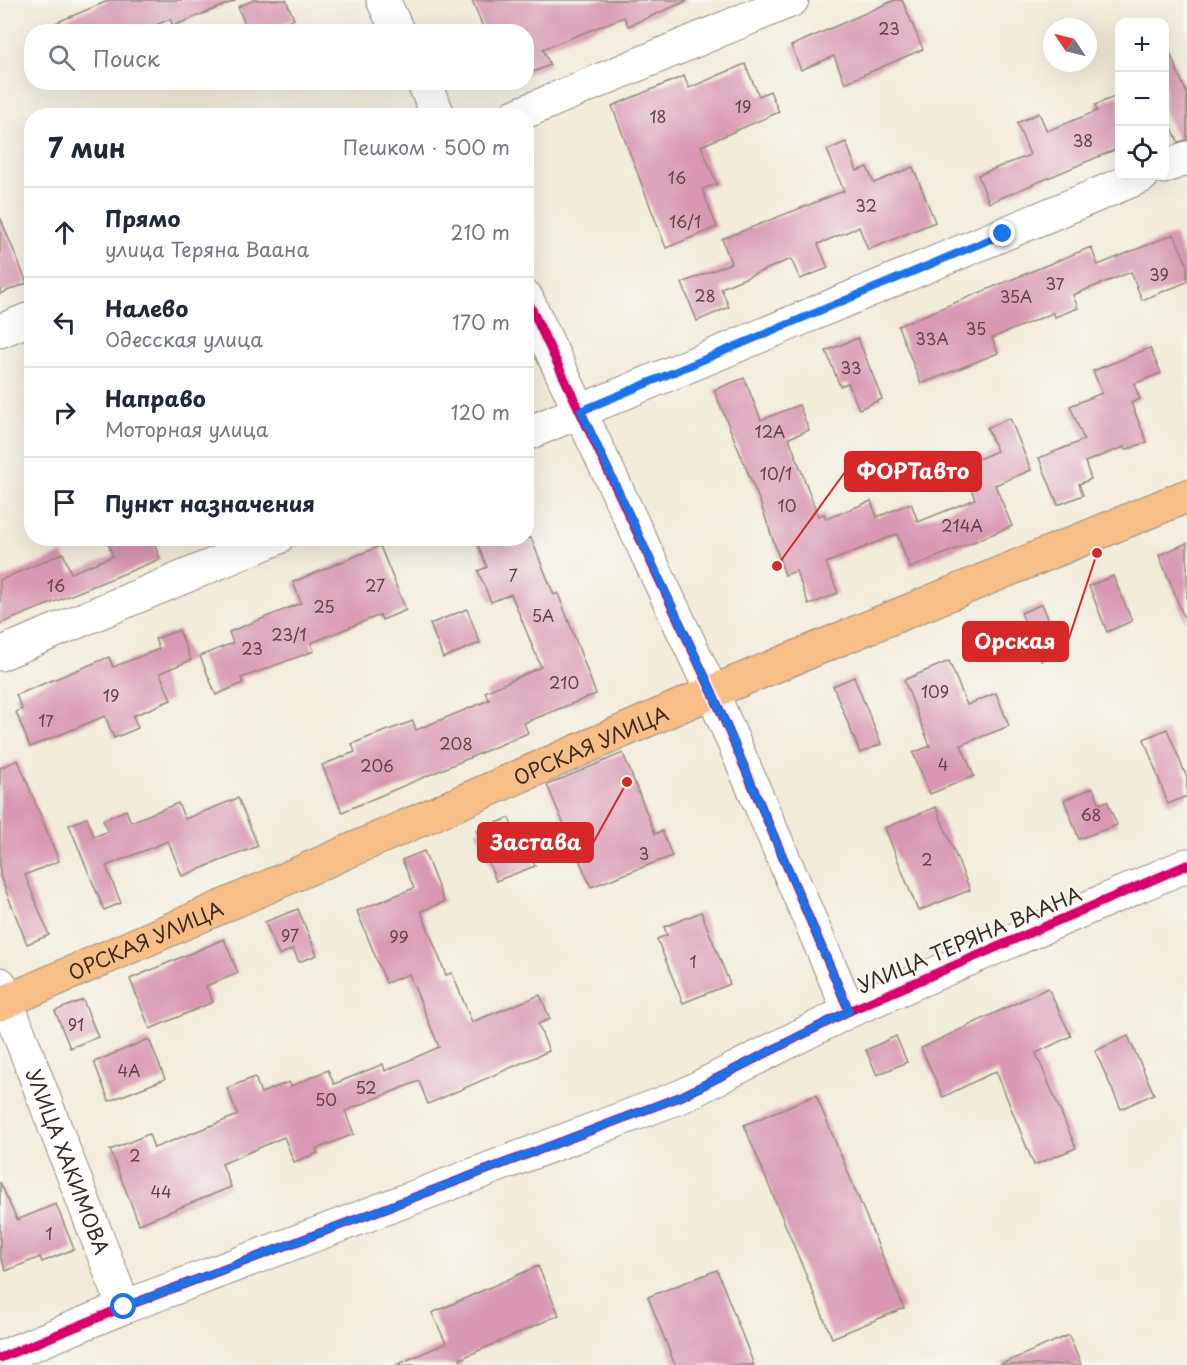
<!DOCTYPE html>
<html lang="ru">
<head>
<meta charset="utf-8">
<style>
	:root { --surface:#fff; --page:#f2f2f3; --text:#1f2937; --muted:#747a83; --line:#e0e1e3 }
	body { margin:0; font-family:"Playpen Sans",sans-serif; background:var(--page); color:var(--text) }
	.controls { position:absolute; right:18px; top:18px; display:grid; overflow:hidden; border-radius:12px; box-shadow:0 6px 24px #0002 }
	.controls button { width:54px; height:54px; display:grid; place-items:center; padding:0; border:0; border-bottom:2px solid var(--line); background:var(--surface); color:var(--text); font:30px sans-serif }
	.compass { position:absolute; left:1043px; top:18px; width:54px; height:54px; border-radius:50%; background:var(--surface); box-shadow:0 6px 24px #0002; rotate:305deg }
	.stop { position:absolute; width:18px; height:18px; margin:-14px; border:4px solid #1a73e8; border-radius:50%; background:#fff }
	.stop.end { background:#1a73e8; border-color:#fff; box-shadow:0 2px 6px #0008 }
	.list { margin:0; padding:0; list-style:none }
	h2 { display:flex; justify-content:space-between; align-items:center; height:78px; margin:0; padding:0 24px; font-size:26px }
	h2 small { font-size:20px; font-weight:400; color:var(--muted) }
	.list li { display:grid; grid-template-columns:39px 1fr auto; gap:18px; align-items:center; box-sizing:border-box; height:90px; padding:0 24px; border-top:2px solid var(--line) }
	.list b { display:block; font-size:22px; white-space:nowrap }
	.list p { margin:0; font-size:20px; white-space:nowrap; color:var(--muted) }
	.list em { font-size:20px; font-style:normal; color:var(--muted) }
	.icon { flex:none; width:33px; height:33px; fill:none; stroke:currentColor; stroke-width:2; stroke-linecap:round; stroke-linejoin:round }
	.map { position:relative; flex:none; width:1187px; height:1365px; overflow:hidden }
	.search { position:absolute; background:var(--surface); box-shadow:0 6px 24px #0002; left:24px; top:24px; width:510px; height:66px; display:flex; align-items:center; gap:15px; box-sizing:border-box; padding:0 21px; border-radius:24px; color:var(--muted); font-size:22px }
	.panel { position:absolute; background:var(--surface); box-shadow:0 6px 24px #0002; left:24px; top:108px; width:510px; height:438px; border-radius:24px }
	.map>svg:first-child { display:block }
	.building { fill:#d897b2 }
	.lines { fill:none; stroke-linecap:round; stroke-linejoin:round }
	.minor-casing { stroke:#968a7c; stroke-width:35 }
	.major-casing { stroke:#968a7c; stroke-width:35 }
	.minor { stroke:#fff; stroke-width:33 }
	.major { stroke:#f7be88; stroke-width:33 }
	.cycleway-casing { stroke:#f6f6f2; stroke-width:13 }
	.cycleway { stroke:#d6006c; stroke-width:9 }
	.route { stroke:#1a73e8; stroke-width:8 }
	.labels { text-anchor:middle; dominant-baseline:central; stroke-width:4.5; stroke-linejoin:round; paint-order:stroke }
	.number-label { font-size:16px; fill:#624543 }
	.street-label { font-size:20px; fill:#3b2a1e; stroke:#f6f6f2 }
	.leader { fill:none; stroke:#d62828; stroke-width:2 }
	.callout-dot { fill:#d62828; stroke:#f6f6f2; stroke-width:2 }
	.callout { fill:#d62828; stroke:#d62828; stroke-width:2 }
	.callout-label { font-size:21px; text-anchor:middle; font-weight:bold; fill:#fff }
</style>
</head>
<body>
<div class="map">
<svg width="1187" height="1365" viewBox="0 0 1187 1365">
	<rect width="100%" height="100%" fill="#f6f6f2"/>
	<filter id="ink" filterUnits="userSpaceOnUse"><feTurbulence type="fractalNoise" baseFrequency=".0167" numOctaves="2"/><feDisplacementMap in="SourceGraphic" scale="12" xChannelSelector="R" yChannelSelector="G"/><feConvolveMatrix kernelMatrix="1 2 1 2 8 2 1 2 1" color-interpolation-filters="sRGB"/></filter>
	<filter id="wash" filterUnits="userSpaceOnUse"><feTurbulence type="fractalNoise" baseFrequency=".008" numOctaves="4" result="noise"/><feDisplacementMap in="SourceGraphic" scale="24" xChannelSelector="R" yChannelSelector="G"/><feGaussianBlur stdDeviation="1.35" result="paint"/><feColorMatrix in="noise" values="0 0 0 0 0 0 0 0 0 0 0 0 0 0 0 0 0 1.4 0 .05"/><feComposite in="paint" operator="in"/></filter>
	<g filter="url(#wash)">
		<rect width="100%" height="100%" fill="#f2ebd9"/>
		<g id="blocks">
			<g class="building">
				<polygon points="110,0 235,0 235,1 173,26 170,19 139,32 34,32"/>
				<polygon points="254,0 286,0 294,19 279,25 281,32 248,32 238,7"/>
				<polygon points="472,0 689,0 628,26 624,17 543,49 550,65 526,75 526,32 485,32"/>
				<polygon points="895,0 902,0 923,49 845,83 834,56 801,70 791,46"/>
				<polygon points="1165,41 1187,94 1187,140 1178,142 1164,109"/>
				<polygon points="745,64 759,96 770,91 779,112 701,146 717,184 702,189 717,227 666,248 612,106 684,76 689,88"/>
				<polygon points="1119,95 1119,148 989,203 978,175 1030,155 1017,123 1039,113 1047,131 1097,111 1095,105"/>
				<polygon points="846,142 857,171 867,167 874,183 913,167 935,222 868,250 859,227 818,244 828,268 800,279 791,259 721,288 729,307 697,321 682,283 731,263 722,239 844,191 827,150"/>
				<polygon points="0,217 27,283 0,294"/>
				<polygon points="1174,234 1187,265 1187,282 1142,300 1131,272 1098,285 1073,295 1078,308 1055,317 1053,313 992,338 998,353 921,384 898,326 1091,247 1098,265"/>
				<polygon points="858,338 882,399 859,409 848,383 840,386 826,351"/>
				<polygon points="1150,348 1161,373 1134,384 1140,399 1131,403 1147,442 1125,450 1124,447 1085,462 1091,479 1079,484 1083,495 1058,505 1039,458 1084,440 1070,406 1102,393 1093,371"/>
				<polygon points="744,378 761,420 799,405 809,430 789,438 818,516 824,514 826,519 871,501 877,517 911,503 918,522 975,499 962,466 997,451 987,428 1010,418 1031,470 995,485 1012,526 910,568 897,534 826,563 838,593 809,605 796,571 785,575 760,502 714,390"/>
				<polygon points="106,538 152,538 160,559 0,624 0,580 63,553 71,573 113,556"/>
				<polygon points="475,538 531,538 554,595 558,593 596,694 524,723 528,733 342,812 322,765 355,752 352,744 372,736 413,721 416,730 489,700 485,692 541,667 511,594 491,602 478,571 487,567"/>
				<polygon points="1187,543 1187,621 1186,622 1159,555"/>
				<polygon points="380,546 406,610 382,620 380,615 311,643 314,651 241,678 243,683 216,695 200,656 233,643 229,632 301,603 293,582"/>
				<polygon points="1113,576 1132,621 1107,632 1089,586"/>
				<polygon points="1042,604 1062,652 1041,661 1021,613"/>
				<polygon points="467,609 480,643 443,658 430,624"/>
				<polygon points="179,630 191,660 160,673 171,700 133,716 138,728 114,738 105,716 30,747 16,712 22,709 16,695 109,657 113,667 159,649 155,639"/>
				<polygon points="949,661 967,705 996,693 1009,726 961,745 974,776 930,794 913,753 930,746 904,680"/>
				<polygon points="854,677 881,744 860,753 833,686"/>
				<polygon points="1167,729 1187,778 1187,796 1168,804 1144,739"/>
				<polygon points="623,753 655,834 662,831 672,856 591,887 547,785"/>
				<polygon points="18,760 59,861 25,875 49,935 27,944 0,876 0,768"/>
				<polygon points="1093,788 1100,804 1107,801 1117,825 1079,839 1064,800"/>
				<polygon points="238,798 258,846 182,876 168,841 106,866 121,903 104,910 69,825 87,818 94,837 108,831 103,820 126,810 131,822 178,803 185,819"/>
				<polygon points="936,807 970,890 918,911 885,828"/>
				<polygon points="509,818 518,841 524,839 535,866 496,881 476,831"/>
				<polygon points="424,851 444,902 421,911 446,975 452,973 472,1022 540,995 550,1019 538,1024 549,1051 428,1104 419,1081 345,1111 354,1134 316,1149 318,1153 294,1162 284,1137 222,1164 231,1187 139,1224 110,1150 149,1134 154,1148 238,1115 227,1088 255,1077 261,1093 289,1082 291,1086 328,1070 334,1084 383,1064 385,1071 439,1047 409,974 386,983 357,911 414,888 402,860"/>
				<polygon points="298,909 317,955 299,962 293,949 279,955 265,922"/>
				<polygon points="701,912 730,984 683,1003 657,939 667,935 664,927"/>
				<polygon points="224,939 238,973 206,986 213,1002 150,1029 130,979"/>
				<polygon points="1048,988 1071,1036 1036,1053 1076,1148 1034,1165 996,1071 943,1097 921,1048"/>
				<polygon points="83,1000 98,1037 70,1048 55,1011"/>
				<polygon points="896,1036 907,1062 877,1075 866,1050"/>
				<polygon points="1128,1036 1154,1094 1121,1109 1095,1051"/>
				<polygon points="149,1039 165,1079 109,1101 94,1062"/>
				<polygon points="816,1095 904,1308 832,1338 744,1125"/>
				<polygon points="0,1182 17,1220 56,1204 74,1249 42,1262 40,1257 6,1271 0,1256"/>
				<polygon points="538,1266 559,1315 460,1359 463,1365 396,1365 446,1343 432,1313"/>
				<polygon points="717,1270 754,1365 675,1365 648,1297"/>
				<polygon points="1069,1335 1081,1365 999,1365"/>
			</g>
		</g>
	</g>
	<g filter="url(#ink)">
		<use href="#blocks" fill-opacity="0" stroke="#968a7c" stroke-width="1.5"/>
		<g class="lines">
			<g class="minor-casing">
				<g id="minor">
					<polyline points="383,0 398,32"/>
					<polyline points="423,82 439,116"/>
					<polyline points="515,116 792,0"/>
					<polyline points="1164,167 1187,158"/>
					<polyline points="526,297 712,692 849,1011"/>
					<polyline points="0,331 32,318"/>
					<polyline points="526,434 1142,176"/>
					<polyline points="0,654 277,538"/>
					<path id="s1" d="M0,984L124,1307"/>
					<polyline points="0,1358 124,1307 682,1096 849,1011 1187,865"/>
				</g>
			</g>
			<g class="major-casing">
				<g id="major">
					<path id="s2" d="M0,1004L712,692L1187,496"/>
				</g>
			</g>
			<use href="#minor" class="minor"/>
			<use href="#major" class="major"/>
			<g class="cycleway-casing">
				<g id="cycleway">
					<polyline points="526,297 712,692 849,1011"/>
					<polyline points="0,1358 124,1307 682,1096 849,1011 1187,865"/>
				</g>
			</g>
			<use href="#cycleway" class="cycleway"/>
		</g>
	</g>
	<g class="lines" filter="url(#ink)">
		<polyline class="route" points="124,1307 682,1096 849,1011 712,692 581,411 1003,234"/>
	</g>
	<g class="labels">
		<g class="number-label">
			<text x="889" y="28">23</text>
			<text x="743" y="106">19</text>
			<text x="658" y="116">18</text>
			<text x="1083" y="140">38</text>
			<text x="677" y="177">16</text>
			<text x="866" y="205">32</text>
			<text x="685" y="221">16/1</text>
			<text x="1159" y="274">39</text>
			<text x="1055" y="283">37</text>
			<text x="705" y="295">28</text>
			<text x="1016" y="296">35А</text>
			<text x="976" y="328">35</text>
			<text x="932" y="338">33А</text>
			<text x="851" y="367">33</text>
			<text x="770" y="431">12А</text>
			<text x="776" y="473">10/1</text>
			<text x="787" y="505">10</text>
			<text x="962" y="525">214А</text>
			<text x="513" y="575">7</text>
			<text x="56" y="585">16</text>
			<text x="375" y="585">27</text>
			<text x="324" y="606">25</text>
			<text x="543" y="615">5А</text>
			<text x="289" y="634">23/1</text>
			<text x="252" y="648">23</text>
			<text x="564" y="682">210</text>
			<text x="935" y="691">109</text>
			<text x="111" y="695">19</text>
			<text x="46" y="720">17</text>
			<text x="456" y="743">208</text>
			<text x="943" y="764">4</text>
			<text x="377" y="765">206</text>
			<text x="1091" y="814">68</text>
			<text x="644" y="853">3</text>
			<text x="927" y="859">2</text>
			<text x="290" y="935">97</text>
			<text x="399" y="936">99</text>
			<text x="693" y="961">1</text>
			<text x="76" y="1024">91</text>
			<text x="129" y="1070">4А</text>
			<text x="366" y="1087">52</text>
			<text x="326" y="1099">50</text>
			<text x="135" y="1155">2</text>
			<text x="161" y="1191">44</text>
			<text x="49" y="1233">1</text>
		</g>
		<g class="street-label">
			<text stroke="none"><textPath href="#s2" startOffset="645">ОРСКАЯ УЛИЦА</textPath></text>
			<text transform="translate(969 939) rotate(-23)">УЛИЦА ТЕРЯНА ВААНА</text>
			<text stroke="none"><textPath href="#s2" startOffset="159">ОРСКАЯ УЛИЦА</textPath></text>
			<text stroke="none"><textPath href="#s1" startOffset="190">УЛИЦА ХАКИМОВА</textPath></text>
		</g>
	</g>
	<path class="leader" d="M777 566L845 472M1097 553L1068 641M627 782L593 843"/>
	<g class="callout-dot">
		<circle cx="777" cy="566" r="6"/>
		<circle cx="1097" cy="553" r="6"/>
		<circle cx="627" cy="782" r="6"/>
	</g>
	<g class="callout">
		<rect x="845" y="452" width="136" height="39" rx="6"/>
		<rect x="963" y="622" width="105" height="39" rx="6"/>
		<rect x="478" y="823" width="115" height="39" rx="6"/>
	</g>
	<g class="callout-label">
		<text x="913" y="479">ФОРТавто</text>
		<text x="1015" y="649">Орская</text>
		<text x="536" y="850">Застава</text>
	</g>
</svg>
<div class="controls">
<button>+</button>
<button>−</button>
<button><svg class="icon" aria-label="locate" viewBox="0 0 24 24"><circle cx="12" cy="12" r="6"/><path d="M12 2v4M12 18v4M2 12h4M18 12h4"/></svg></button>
</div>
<svg class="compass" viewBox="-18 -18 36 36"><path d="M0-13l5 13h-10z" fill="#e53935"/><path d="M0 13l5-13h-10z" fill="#747a83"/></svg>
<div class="stop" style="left:124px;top:1307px"></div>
<div class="stop end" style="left:1003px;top:234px"></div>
<div class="search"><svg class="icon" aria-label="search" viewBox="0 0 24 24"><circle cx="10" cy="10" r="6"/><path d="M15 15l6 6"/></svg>Поиск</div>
<section class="panel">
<h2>7 мин<small>Пешком · 500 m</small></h2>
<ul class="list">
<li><svg class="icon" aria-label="ahead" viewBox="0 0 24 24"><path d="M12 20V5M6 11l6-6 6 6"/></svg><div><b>Прямо</b><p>улица Теряна Ваана</p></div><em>210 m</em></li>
<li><svg class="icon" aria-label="left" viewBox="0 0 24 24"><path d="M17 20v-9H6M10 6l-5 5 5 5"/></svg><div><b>Налево</b><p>Одесская улица</p></div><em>170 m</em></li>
<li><svg class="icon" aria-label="right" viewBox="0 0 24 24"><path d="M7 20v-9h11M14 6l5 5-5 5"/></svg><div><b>Направо</b><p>Моторная улица</p></div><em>120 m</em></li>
<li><svg class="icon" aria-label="arrive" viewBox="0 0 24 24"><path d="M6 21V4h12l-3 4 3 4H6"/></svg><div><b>Пункт назначения</b></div></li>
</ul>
</section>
</div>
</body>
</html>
